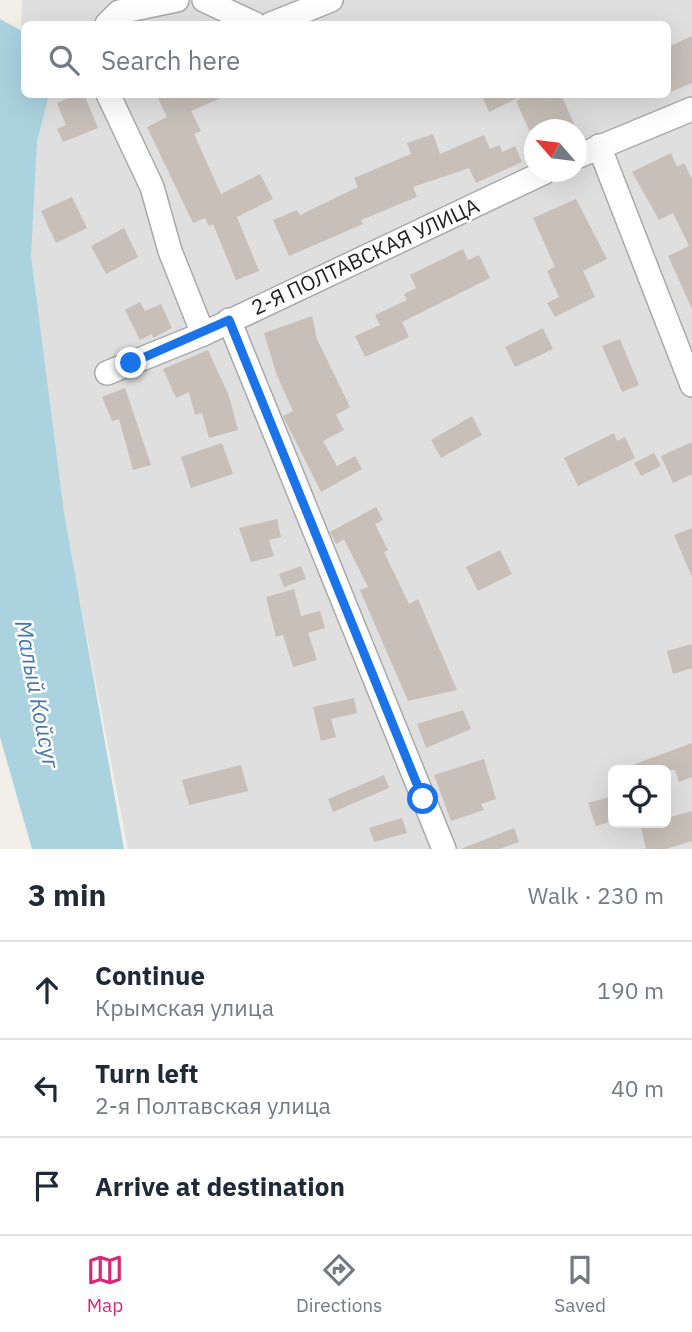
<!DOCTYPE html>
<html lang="en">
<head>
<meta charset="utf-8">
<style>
	:root { --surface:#fff; --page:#f6f6f7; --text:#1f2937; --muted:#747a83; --line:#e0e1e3; --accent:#db2777 }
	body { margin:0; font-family:"IBM Plex Sans",sans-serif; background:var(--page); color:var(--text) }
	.controls { position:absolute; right:21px; bottom:21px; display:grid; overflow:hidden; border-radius:10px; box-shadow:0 7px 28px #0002 }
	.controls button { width:63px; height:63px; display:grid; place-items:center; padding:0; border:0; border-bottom:2px solid var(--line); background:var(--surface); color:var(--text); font:35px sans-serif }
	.compass { position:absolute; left:524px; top:119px; width:63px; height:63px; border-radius:50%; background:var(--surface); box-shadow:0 7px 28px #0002; rotate:298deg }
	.stop { position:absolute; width:21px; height:21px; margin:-16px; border:5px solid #1a73e8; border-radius:50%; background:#fff }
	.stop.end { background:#1a73e8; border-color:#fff; box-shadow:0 2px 7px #0008 }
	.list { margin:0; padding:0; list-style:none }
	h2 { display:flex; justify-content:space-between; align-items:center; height:91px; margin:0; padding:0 28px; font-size:30px }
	h2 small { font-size:23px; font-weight:400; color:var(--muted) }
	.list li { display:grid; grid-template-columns:46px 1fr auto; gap:21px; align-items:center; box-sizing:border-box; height:98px; padding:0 28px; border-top:2px solid var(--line) }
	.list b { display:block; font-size:26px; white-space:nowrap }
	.list p { margin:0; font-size:23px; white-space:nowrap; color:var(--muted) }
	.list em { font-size:23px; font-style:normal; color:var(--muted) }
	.icon { flex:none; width:38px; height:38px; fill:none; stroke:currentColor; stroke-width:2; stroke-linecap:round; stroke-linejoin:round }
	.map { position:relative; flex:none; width:692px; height:849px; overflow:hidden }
	.search { position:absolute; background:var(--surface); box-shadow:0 7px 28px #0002; left:21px; right:21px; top:21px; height:77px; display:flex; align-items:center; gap:18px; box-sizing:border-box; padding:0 24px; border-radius:10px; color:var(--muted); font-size:26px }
	.sheet { height:385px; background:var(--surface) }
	nav { display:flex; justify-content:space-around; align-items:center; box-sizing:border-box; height:98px; border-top:2px solid var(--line); background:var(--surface); font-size:19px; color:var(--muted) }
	nav a { display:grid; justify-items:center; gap:4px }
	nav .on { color:var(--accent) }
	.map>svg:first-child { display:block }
	.residential { fill:#e0dfdf; fill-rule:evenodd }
	.water { fill:#aad3df }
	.building { fill:#c7bfb8 }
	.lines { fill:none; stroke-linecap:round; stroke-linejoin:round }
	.minor-casing { stroke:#a9a9a9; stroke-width:26 }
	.minor { stroke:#fff; stroke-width:23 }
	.route { stroke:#1a73e8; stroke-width:9 }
	.labels { text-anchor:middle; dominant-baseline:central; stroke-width:5; stroke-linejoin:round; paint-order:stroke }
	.street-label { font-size:21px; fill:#222; stroke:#fff }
	.water-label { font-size:23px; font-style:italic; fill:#4a7aab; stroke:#fff }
</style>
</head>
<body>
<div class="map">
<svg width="692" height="849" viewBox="0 0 692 849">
	<rect width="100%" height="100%" fill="#f2efe9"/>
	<path class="residential" d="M22,0H692V849H128L13,256ZM24,24H668V94H24ZM534,130H576V172H534ZM613,770H666V823H613Z"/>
	<polygon class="water" points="0,19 24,32 24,94 49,95 37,141 31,256 64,513 124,849 32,849 0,737"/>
	<g class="building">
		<polygon points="692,36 692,83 668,93 668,47"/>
		<polygon points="77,94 84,94 98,128 63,142 57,129 66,125 57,103"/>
		<polygon points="166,94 230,94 191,111 201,131 194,134 221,194 260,174 273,199 237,217 259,271 236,280 213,224 209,226 205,218 193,223 147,127 167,117 158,98"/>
		<polygon points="481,94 526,94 489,112"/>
		<polygon points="529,94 561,94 574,124 561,130 529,130 516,101"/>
		<polygon points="433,134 440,154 484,135 490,149 500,145 502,152 515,146 522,162 476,183 469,168 413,187 417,197 361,220 363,224 289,256 273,220 297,210 300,215 358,187 354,178 411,154 407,143"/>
		<polygon points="671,153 677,167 684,163 692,179 692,309 668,256 689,246 673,213 659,220 632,172"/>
		<polygon points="72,197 87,228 56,243 41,211"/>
		<polygon points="576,199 607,259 583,271 595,297 555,317 547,303 559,297 547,271 555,267 533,218"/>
		<polygon points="124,228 138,257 106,274 91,246"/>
		<polygon points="463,249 468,260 479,255 490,278 402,322 409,337 365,357 355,336 380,325 375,315 407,300 404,294 416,288 410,275"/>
		<polygon points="140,302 145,311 161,304 172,328 153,338 152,334 140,340 125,310"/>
		<polygon points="312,316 317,339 350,407 336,415 344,430 323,441 337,466 355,456 362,469 321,492 283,416 293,411 276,373 264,333"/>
		<polygon points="543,328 553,349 515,367 505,347"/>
		<polygon points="620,339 639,385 622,392 602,346"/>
		<polygon points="208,350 229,396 238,430 209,438 202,413 195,415 189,392 176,398 163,369"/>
		<polygon points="125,388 151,465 133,470 119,419 112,421 102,397"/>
		<polygon points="472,416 482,435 441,458 431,440"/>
		<polygon points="614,433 617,441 625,437 635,458 578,486 564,458"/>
		<polygon points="692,442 692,474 673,483 661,456"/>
		<polygon points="222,443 233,474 191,488 181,457"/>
		<polygon points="654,453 661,466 641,476 634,463"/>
		<polygon points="376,507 383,520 375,524 388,550 384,552 409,604 418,599 457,690 408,701 360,590 368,587 344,539 336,544 330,532"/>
		<polygon points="277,519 281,537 269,540 274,556 251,562 239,528"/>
		<polygon points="692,528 692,577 674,535"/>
		<polygon points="500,550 512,574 478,591 466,567"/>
		<polygon points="301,566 306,579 284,587 279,574"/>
		<polygon points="294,589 301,616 320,611 325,628 308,633 317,660 293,667 283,635 276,637 266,597"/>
		<polygon points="692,644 692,668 673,674 667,651"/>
		<polygon points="354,698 357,713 331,719 336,737 321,741 313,707"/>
		<polygon points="463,710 471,729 426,748 417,724"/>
		<polygon points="692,743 692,777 679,782 675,770 627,770 627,767"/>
		<polygon points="484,759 496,799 481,804 484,810 451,821 434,775"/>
		<polygon points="241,765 248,791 189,805 182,780"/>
		<polygon points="384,775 389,788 333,812 328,799"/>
		<polygon points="613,796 613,821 596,826 588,803"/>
		<polygon points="692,811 692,841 666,849 646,849 640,823 666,823 666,818"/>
		<polygon points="402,818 407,833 374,842 369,828"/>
		<polygon points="514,828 519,842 499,849 461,849"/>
	</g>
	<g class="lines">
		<g class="minor-casing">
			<g id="minor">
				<polyline points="204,0 255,24"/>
				<polyline points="107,24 119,12 177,0"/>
				<polyline points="271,24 331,0"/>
				<polyline points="108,94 152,187 170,251 203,334"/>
				<polyline points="599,146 692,385"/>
				<polyline points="576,157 692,109"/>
				<polyline points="229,320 444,849"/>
				<polyline points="107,373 203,334 545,172"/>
			</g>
		</g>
		<use href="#minor" class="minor"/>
	</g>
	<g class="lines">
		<polyline class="route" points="131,363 229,320 423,799"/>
	</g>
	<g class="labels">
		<g class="street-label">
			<text transform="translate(365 256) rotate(-25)">2-Я ПОЛТАВСКАЯ УЛИЦА</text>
		</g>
		<g class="water-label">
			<text transform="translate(38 694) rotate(79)">Малый Койсуг</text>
		</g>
	</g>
</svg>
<div class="controls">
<button><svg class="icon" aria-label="locate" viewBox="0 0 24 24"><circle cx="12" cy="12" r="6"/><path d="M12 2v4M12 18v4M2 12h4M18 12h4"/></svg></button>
</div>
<svg class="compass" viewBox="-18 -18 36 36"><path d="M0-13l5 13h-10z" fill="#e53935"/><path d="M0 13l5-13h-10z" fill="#747a83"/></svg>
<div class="stop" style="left:423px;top:799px"></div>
<div class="stop end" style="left:131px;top:363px"></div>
<div class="search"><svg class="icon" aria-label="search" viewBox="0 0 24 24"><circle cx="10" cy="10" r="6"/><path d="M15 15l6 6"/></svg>Search here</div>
</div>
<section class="sheet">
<h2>3 min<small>Walk · 230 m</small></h2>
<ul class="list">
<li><svg class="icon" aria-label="ahead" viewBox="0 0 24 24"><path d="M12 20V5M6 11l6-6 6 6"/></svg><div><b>Continue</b><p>Крымская улица</p></div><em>190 m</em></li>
<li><svg class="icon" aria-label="left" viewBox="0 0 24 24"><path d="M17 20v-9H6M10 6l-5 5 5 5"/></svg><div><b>Turn left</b><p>2-я Полтавская улица</p></div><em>40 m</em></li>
<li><svg class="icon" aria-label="arrive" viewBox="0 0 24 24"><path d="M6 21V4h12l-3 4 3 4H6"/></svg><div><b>Arrive at destination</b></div></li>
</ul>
</section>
<nav>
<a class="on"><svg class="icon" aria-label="map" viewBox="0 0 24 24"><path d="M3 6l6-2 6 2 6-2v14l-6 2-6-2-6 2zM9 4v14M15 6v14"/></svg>Map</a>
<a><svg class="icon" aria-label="directions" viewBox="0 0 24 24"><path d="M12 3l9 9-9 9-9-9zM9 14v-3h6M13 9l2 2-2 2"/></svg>Directions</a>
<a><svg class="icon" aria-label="saved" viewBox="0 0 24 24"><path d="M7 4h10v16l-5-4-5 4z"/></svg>Saved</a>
</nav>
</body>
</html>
